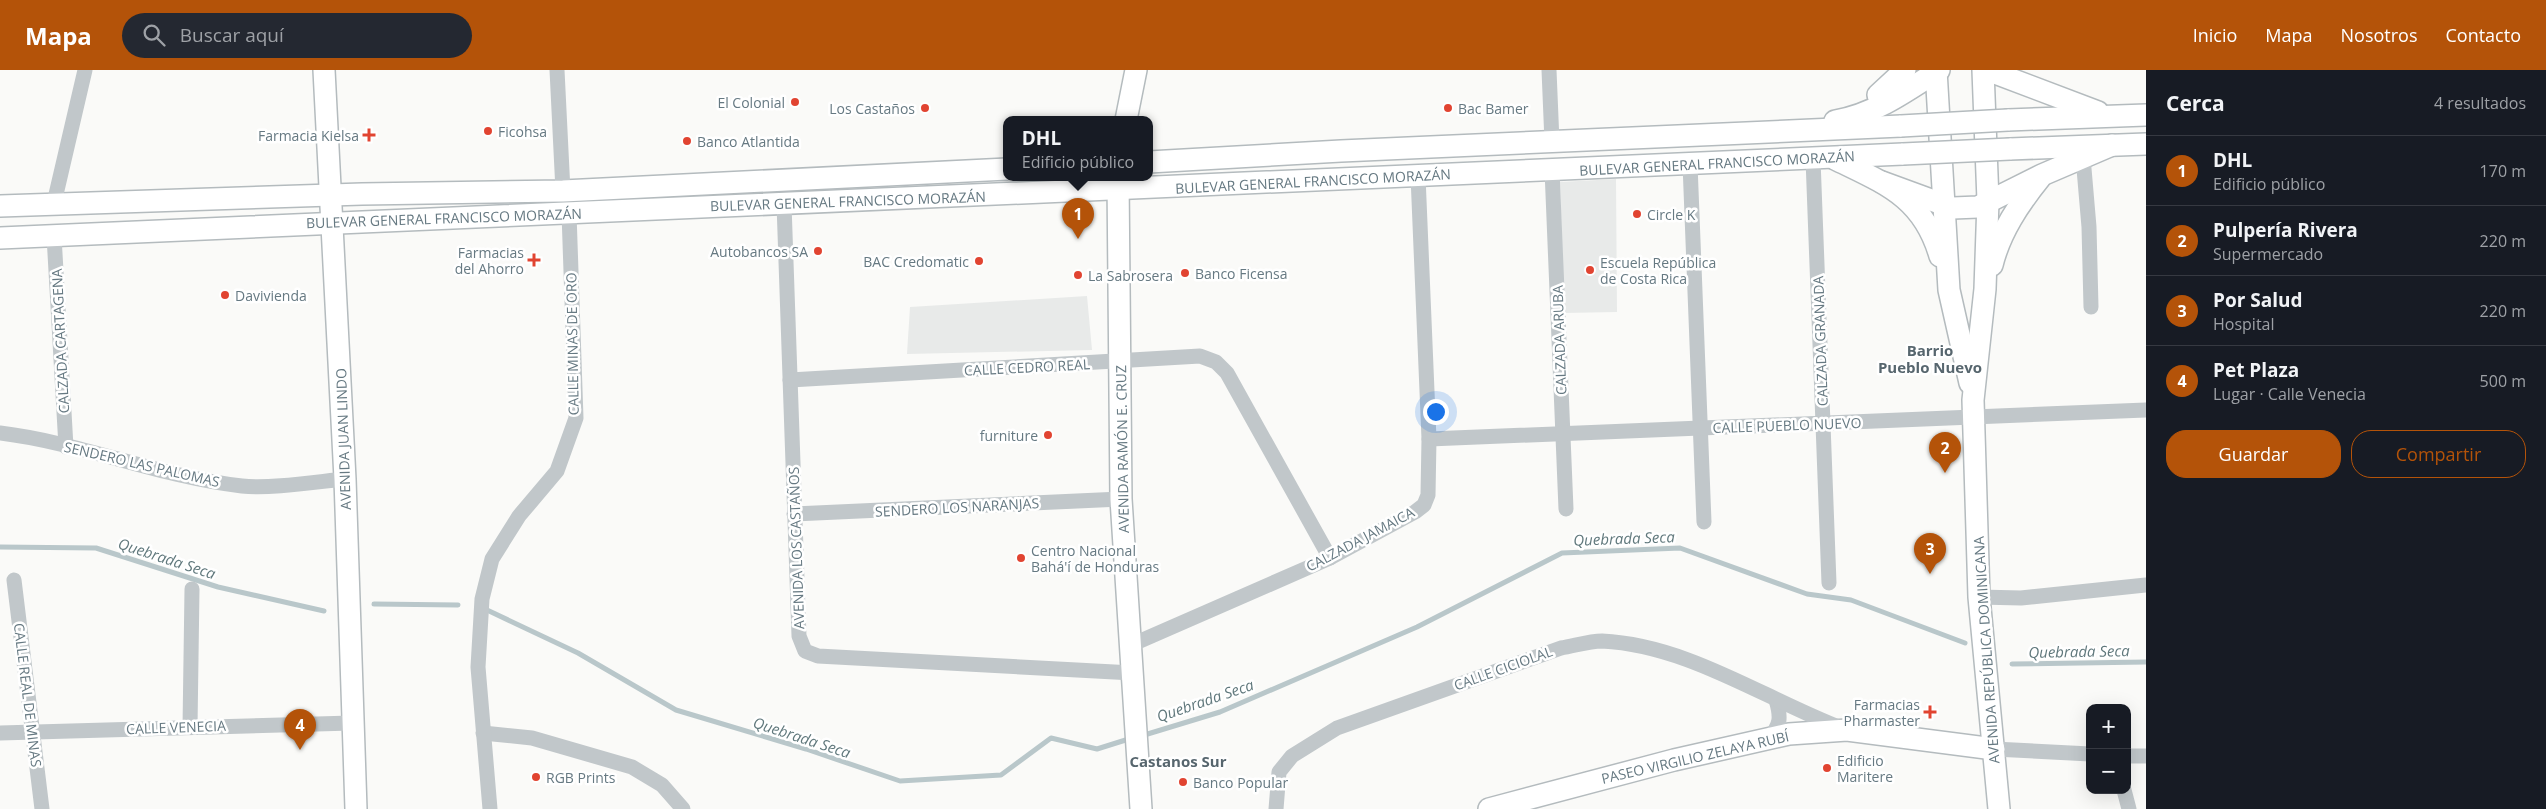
<!DOCTYPE html>
<html lang="es">
<head>
<meta charset="utf-8">
<style>
	:root { --surface:#171b24; --page:#242831; --text:#f1f3f6; --muted:#9ea1a6; --line:#363941; --accent:#b45309 }
	body { margin:0; font-family:"Open Sans",sans-serif; background:var(--page); color:var(--text) }
	.controls { position:absolute; right:15px; bottom:15px; display:grid; overflow:hidden; border-radius:10px; box-shadow:0 5px 20px #0002 }
	.controls button { width:45px; height:45px; display:grid; place-items:center; padding:0; border:0; border-bottom:1px solid var(--line); background:var(--surface); color:var(--text); font:25px sans-serif }
	.you { position:absolute; left:1435px; top:341px; width:18px; height:18px; margin:-12px; border:4px solid #fff; border-radius:50%; background:#1a73e8; box-shadow:0 0 0 8px #1a73e833 }
	.badge { display:grid; place-items:center; width:32px; height:32px; border-radius:50%; background:var(--accent); color:#fff; font-size:16px; font-weight:700 }
	.pin { position:absolute; translate:-50% -41px; filter:drop-shadow(0 1px 2px #0008) }
	.pin::after { content:''; position:absolute; top:26px; width:18px; height:15px; background:inherit; clip-path:polygon(0 0,100% 0,50% 100%) }
	.popup { position:absolute; left:1003px; top:46px; width:150px; height:65px; box-sizing:border-box; display:grid; place-content:center; border-radius:10px; background:var(--surface); filter:drop-shadow(0 1px 4px #0005); font-size:16px; white-space:nowrap; color:var(--muted) }
	.popup b { font-size:19px; color:var(--text) }
	.popup::after { content:''; position:absolute; left:50%; top:100%; margin-left:-10px; border:10px solid transparent; border-top-color:var(--surface) }
	.list { margin:0; padding:0; list-style:none }
	h2 { display:flex; justify-content:space-between; align-items:center; height:65px; margin:0; padding:0 20px; font-size:21px }
	h2 small { font-size:16px; font-weight:400; color:var(--muted) }
	.list li { display:grid; grid-template-columns:32px 1fr auto; gap:15px; align-items:center; box-sizing:border-box; height:70px; padding:0 20px; border-top:1px solid var(--line) }
	.list b { display:block; font-size:19px; white-space:nowrap }
	.list p { margin:0; font-size:16px; white-space:nowrap; color:var(--muted) }
	.list em { font-size:16px; font-style:normal; color:var(--muted) }
	.actions { display:flex; gap:10px; padding:15px 20px }
	.actions a { flex:1; padding:11px 0; border:1px solid var(--accent); border-radius:20px; text-align:center; font-size:18px; color:var(--accent) }
	.actions .main { background:var(--accent); color:#fff }
	.icon { flex:none; width:28px; height:28px; fill:none; stroke:currentColor; stroke-width:2; stroke-linecap:round; stroke-linejoin:round }
	.map { position:relative; flex:none; width:2146px; height:739px; overflow:hidden }
	header { display:flex; align-items:center; gap:30px; box-sizing:border-box; height:70px; padding:0 25px; background:var(--accent); color:#fff }
	header strong { font-size:24px }
	nav { display:flex; gap:28px; margin-inline-start:auto; font-size:18px }
	.search { width:350px; height:45px; background:var(--page); display:flex; align-items:center; gap:12px; box-sizing:border-box; padding:0 18px; border-radius:28px; color:var(--muted); font-size:19px }
	main { display:flex }
	aside { flex:1; background:var(--surface) }
	.map>svg:first-child { display:block }
	.built { fill:#e8eae9 }
	.lines { fill:none; stroke-linecap:round; stroke-linejoin:round }
	.stream { stroke:#b9c7ca; stroke-width:5 }
	.secondary-casing { stroke:#b4bbbe; stroke-width:24 }
	.street { stroke:#c1c7ca; stroke-width:15 }
	.secondary { stroke:#fff; stroke-width:21 }
	.secondary-bridge-casing { stroke:#b4bbbe; stroke-width:24; stroke-linecap:butt }
	.secondary-bridge { stroke:#fff; stroke-width:21 }
	.poi-dot { fill:#e14431; stroke:#fff; stroke-width:2 }
	.labels { text-anchor:middle; dominant-baseline:central; stroke-width:5; stroke-linejoin:round; paint-order:stroke }
	.poi-label { font-size:14px; fill:#667982; stroke:#fff; text-anchor:start }
	.street-label { font-size:14px; fill:#667982; stroke:#fff }
	.neighbourhood-label { font-size:15px; font-weight:bold; fill:#57666e; stroke:#fff }
	.water-label { font-size:15px; font-style:italic; fill:#60787c; stroke:#fff }
</style>
</head>
<body>
<header>
<strong>Mapa</strong>
<div class="search"><svg class="icon" aria-label="search" viewBox="0 0 24 24"><circle cx="10" cy="10" r="6"/><path d="M15 15l6 6"/></svg>Buscar aquí</div>
<nav><a>Inicio</a><a>Mapa</a><a>Nosotros</a><a>Contacto</a></nav>
</header>
<main>
<div class="map">
<svg width="2146" height="739" viewBox="0 0 2146 739">
	<rect width="100%" height="100%" fill="#fafaf8"/>
	<g class="built">
		<polygon points="1616,109 1617,242 1564,243 1560,112"/>
		<polygon points="1087,226 1092,280 907,284 910,237"/>
	</g>
	<g class="lines">
		<g class="stream">
			<polyline points="0,477 96,478 218,517 324,541"/>
			<polyline points="374,534 458,535"/>
			<polyline points="487,540 578,583 676,640 806,679 900,711 1001,705 1051,668 1097,679 1132,668"/>
			<polyline points="2012,594 2146,592"/>
			<polyline points="1141,666 1220,642 1417,557 1562,483 1680,478 1807,524 1851,530 1965,573"/>
		</g>
		<g class="secondary-casing">
			<g id="secondary">
				<polyline points="324,0 345,409 356,739"/>
				<polyline points="1936,0 1949,220 1970,313"/>
				<polyline points="1983,0 1988,131 1985,219 1973,330 1979,527 1999,739"/>
				<polyline points="1987,0 2098,42"/>
				<polyline points="1878,25 1905,0"/>
				<polyline points="1126,50 1136,0"/>
				<polyline points="2008,50 2146,45"/>
				<path d="M1835,51C1873,45 1907,21 1939,0"/>
				<polyline points="2010,79 2146,74"/>
				<path d="M1835,89C1886,114 1923,127 1940,186"/>
				<polyline points="1149,92 1341,81 1901,56"/>
				<polyline points="1118,108 1121,429 1141,739"/>
				<polyline points="1882,112 1953,138 1978,137 2042,105 2112,75"/>
				<polyline points="0,136 362,124 563,121 1007,99"/>
				<polyline points="0,168 1903,84"/>
				<path d="M1992,195C2000,162 2019,134 2040,108"/>
				<polyline points="1489,739 1674,690 1789,664 1847,660 1994,679"/>
			</g>
		</g>
		<g class="street">
			<polyline points="557,0 563,121"/>
			<polyline points="1549,0 1552,72"/>
			<polyline points="2083,87 2089,157 2091,237"/>
			<polyline points="1813,89 1829,513"/>
			<polyline points="1690,94 1704,452"/>
			<polyline points="1552,100 1566,439"/>
			<polyline points="54,133 85,0"/>
			<polyline points="784,134 799,566 805,581 818,586 1133,603"/>
			<polyline points="54,166 66,377"/>
			<polyline points="790,310 1200,286 1216,292 1227,303 1330,488"/>
			<path d="M0,363C82,373 160,407 242,416C270,419 315,412 345,409"/>
			<polyline points="1429,369 2146,340"/>
			<polyline points="794,444 1121,429"/>
			<polyline points="14,510 42,739"/>
			<polyline points="1979,527 2021,528 2146,515"/>
			<polyline points="1131,575 1330,488 1415,442 1424,435 1428,425 1429,369 1418,106"/>
			<polyline points="190,657 192,519"/>
			<polyline points="0,663 352,653"/>
			<polyline points="483,663 532,668 632,697 662,715 683,739"/>
			<path d="M1769,668C1781,655 1781,647 1776,630"/>
			<polyline points="1994,679 2090,684"/>
			<polyline points="2127,686 2146,686"/>
			<polyline points="2124,720 2129,739"/>
			<polyline points="490,739 478,597 482,529 492,489 519,446 557,401 576,348 569,143"/>
			<path d="M1276,739L1279,702L1292,686L1337,658L1561,578C1574,576 1589,571 1602,571C1687,575 1763,628 1841,658"/>
		</g>
		<use href="#secondary" class="secondary"/>
		<g class="secondary-bridge-casing">
			<g id="secondary-bridge">
				<polyline points="1901,56 2008,50"/>
				<polyline points="1903,84 2010,79"/>
			</g>
		</g>
		<use href="#secondary-bridge" class="secondary-bridge"/>
	</g>
	<g class="poi-dot">
		<circle cx="795" cy="32" r="5"/>
		<circle cx="925" cy="38" r="5"/>
		<circle cx="1448" cy="38" r="5"/>
		<circle cx="488" cy="61" r="5"/>
		<path d="M366.5 57.5h5v5h5v5h-5v5h-5v-5h-5v-5h5z"/>
		<circle cx="687" cy="71" r="5"/>
		<circle cx="1637" cy="144" r="5"/>
		<circle cx="818" cy="181" r="5"/>
		<path d="M531.5 182.5h5v5h5v5h-5v5h-5v-5h-5v-5h5z"/>
		<circle cx="979" cy="191" r="5"/>
		<circle cx="1590" cy="200" r="5"/>
		<circle cx="1185" cy="203" r="5"/>
		<circle cx="1078" cy="205" r="5"/>
		<circle cx="225" cy="225" r="5"/>
		<circle cx="1048" cy="365" r="5"/>
		<circle cx="1021" cy="488" r="5"/>
		<path d="M1927.5 634.5h5v5h5v5h-5v5h-5v-5h-5v-5h5z"/>
		<circle cx="1827" cy="698" r="5"/>
		<circle cx="536" cy="707" r="5"/>
		<circle cx="1183" cy="712" r="5"/>
	</g>
	<g class="labels">
		<g class="poi-label">
			<text x="785" y="32" text-anchor="end">El Colonial</text>
			<text x="915" y="38" text-anchor="end">Los Castaños</text>
			<text x="1458" y="38">Bac Bamer</text>
			<text x="498" y="61">Ficohsa</text>
			<text x="359" y="65" text-anchor="end">Farmacia Kielsa</text>
			<text x="697" y="71">Banco Atlantida</text>
			<text x="1647" y="144">Circle K</text>
			<text x="808" y="181" text-anchor="end">Autobancos SA</text>
			<text x="524" y="182" text-anchor="end">Farmacias<tspan x="524" dy="16">del Ahorro</tspan></text>
			<text x="969" y="191" text-anchor="end">BAC Credomatic</text>
			<text x="1600" y="192">Escuela República<tspan x="1600" dy="16">de Costa Rica</tspan></text>
			<text x="1195" y="203">Banco Ficensa</text>
			<text x="1088" y="205">La Sabrosera</text>
			<text x="235" y="225">Davivienda</text>
			<text x="1038" y="365" text-anchor="end">furniture</text>
			<text x="1031" y="480">Centro Nacional<tspan x="1031" dy="16">Bahá'í de Honduras</tspan></text>
			<text x="1920" y="634" text-anchor="end">Farmacias<tspan x="1920" dy="16">Pharmaster</tspan></text>
			<text x="1837" y="690">Edificio<tspan x="1837" dy="16">Maritere</tspan></text>
			<text x="546" y="707">RGB Prints</text>
			<text x="1193" y="712">Banco Popular</text>
		</g>
		<g class="street-label">
			<text transform="translate(1717 93) rotate(-3)">BULEVAR GENERAL FRANCISCO MORAZÁN</text>
			<text transform="translate(1313 111) rotate(-3)">BULEVAR GENERAL FRANCISCO MORAZÁN</text>
			<text transform="translate(848 131) rotate(-2)">BULEVAR GENERAL FRANCISCO MORAZÁN</text>
			<text transform="translate(444 148) rotate(-2)">BULEVAR GENERAL FRANCISCO MORAZÁN</text>
			<text transform="translate(1559 270) rotate(-92)">CALZADA ARUBA</text>
			<text transform="translate(60 271) rotate(-93)">CALZADA CARTAGENA</text>
			<text transform="translate(1820 271) rotate(-92)">CALZADA GRANADA</text>
			<text transform="translate(572 274) rotate(-91)">CALLE MINAS DE ORO</text>
			<text transform="translate(1027 297) rotate(-3)">CALLE CEDRO REAL</text>
			<text transform="translate(1787 355) rotate(-2)">CALLE PUEBLO NUEVO</text>
			<text transform="translate(343 369) rotate(-92)">AVENIDA JUAN LINDO</text>
			<text transform="translate(1122 379) rotate(-91)">AVENIDA RAMÓN E. CRUZ</text>
			<text transform="translate(142 394) rotate(13)">SENDERO LAS PALOMAS</text>
			<text transform="translate(957 437) rotate(-3)">SENDERO LOS NARANJAS</text>
			<text transform="translate(1360 469) rotate(-28)">CALZADA JAMAICA</text>
			<text transform="translate(796 478) rotate(-92)">AVENIDA LOS CASTAÑOS</text>
			<text transform="translate(1986 580) rotate(-94)">AVENIDA REPÚBLICA DOMINICANA</text>
			<text transform="translate(1503 598) rotate(-20)">CALLE CICIOLAL</text>
			<text transform="translate(28 625) rotate(83)">CALLE REAL DE MINAS</text>
			<text transform="translate(176 657) rotate(-2)">CALLE VENECIA</text>
			<text transform="translate(1695 687) rotate(-13)">PASEO VIRGILIO ZELAYA RUBÍ</text>
		</g>
		<g class="neighbourhood-label">
			<text x="1930" y="280">Barrio<tspan x="1930" dy="17">Pueblo Nuevo</tspan></text>
			<text x="1178" y="691">Castanos Sur</text>
		</g>
		<g class="water-label">
			<text transform="translate(1624 468) rotate(-2)">Quebrada Seca</text>
			<text transform="translate(167 488) rotate(18)">Quebrada Seca</text>
			<text transform="translate(2079 581) rotate(-1)">Quebrada Seca</text>
			<text transform="translate(1205 630) rotate(-19)">Quebrada Seca</text>
			<text transform="translate(802 667) rotate(18)">Quebrada Seca</text>
		</g>
	</g>
</svg>
<div class="controls">
<button>+</button>
<button>−</button>
</div>
<div class="you"></div>
<div class="pin badge" style="left:1078px;top:169px">1</div>
<div class="popup"><b>DHL</b>Edificio público</div>
<div class="pin badge" style="left:1945px;top:403px">2</div>
<div class="pin badge" style="left:1930px;top:504px">3</div>
<div class="pin badge" style="left:300px;top:680px">4</div>
</div>
<aside>
<h2>Cerca<small>4 resultados</small></h2>
<ul class="list">
<li><span class="badge">1</span><div><b>DHL</b><p>Edificio público</p></div><em>170 m</em></li>
<li><span class="badge">2</span><div><b>Pulpería Rivera</b><p>Supermercado</p></div><em>220 m</em></li>
<li><span class="badge">3</span><div><b>Por Salud</b><p>Hospital</p></div><em>220 m</em></li>
<li><span class="badge">4</span><div><b>Pet Plaza</b><p>Lugar · Calle Venecia</p></div><em>500 m</em></li>
</ul>
<div class="actions"><a class="main">Guardar</a><a>Compartir</a></div>
</aside>
</main>
</body>
</html>
